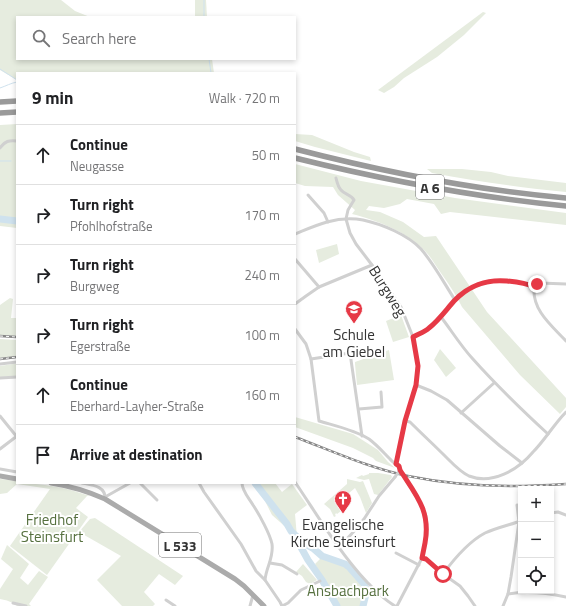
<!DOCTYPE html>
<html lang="en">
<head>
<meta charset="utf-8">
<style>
	:root { --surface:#fff; --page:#f2f2f2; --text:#202124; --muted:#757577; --line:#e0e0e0 }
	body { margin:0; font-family:"Titillium Web",sans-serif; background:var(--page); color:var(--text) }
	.controls { position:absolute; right:12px; bottom:12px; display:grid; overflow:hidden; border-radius:0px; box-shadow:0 2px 6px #0003 }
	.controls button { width:36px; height:36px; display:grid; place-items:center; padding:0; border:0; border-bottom:1px solid var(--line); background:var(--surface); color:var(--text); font:20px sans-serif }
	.stop { position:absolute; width:12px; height:12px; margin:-9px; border:3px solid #e63946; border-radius:50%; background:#fff }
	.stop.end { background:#e63946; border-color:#fff; box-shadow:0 1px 4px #0008 }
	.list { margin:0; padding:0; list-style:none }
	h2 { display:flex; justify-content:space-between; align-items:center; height:52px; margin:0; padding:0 16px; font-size:17px }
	h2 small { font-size:13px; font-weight:400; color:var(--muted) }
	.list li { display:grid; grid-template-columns:26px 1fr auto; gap:12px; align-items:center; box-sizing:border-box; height:60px; padding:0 16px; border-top:1px solid var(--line) }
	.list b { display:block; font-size:15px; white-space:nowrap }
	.list p { margin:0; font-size:13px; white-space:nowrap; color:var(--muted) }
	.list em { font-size:13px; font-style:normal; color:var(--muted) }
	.icon { flex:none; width:22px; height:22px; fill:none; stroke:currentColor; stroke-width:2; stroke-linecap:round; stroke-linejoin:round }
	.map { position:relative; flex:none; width:566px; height:606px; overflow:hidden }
	.search { position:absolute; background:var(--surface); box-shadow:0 2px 6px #0003; left:16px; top:16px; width:280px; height:44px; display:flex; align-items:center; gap:10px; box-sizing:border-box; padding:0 14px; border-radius:0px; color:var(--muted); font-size:15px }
	.panel { position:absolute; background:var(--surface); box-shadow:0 2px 6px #0003; left:16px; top:72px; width:280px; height:412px; border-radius:0px }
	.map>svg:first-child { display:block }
	.green { fill:#e6ecdf }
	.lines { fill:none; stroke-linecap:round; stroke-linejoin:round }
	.stream { stroke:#cfe2ee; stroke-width:1 }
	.river { stroke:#cfe2ee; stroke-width:7 }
	.minor { stroke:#d0d0d0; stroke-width:3 }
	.primary { stroke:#ababab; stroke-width:5 }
	.motorway { stroke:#9a9a9a; stroke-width:5.5 }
	.rail-casing { stroke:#888; stroke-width:2.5 }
	.rail { stroke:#fff; stroke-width:1; stroke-dasharray:3; stroke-linecap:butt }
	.minor-bridge { stroke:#d0d0d0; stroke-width:3 }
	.route { stroke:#e63946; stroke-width:5 }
	.labels { text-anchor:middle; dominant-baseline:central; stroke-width:4; stroke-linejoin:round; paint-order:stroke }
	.shield { fill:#fff; stroke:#707070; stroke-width:1 }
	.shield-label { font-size:14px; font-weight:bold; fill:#333 }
	.street-label { font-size:15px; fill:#333; stroke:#fff }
	.poi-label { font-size:15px; fill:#333; stroke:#fff }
	.park-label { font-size:15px; fill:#56703f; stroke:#fff }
</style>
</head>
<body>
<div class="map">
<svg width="566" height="606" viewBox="0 0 566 606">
	<rect width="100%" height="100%" fill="#fff"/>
	<g class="green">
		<polygon points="0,0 61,0 75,11 90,17 17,17 17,59 212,59 214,73 17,73 17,80 0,70"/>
		<polygon points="195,0 206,0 207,17 195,17"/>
		<polygon points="483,12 486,13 464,35 437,57 404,78 394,87 384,93 378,90"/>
		<polygon points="17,124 17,228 0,226 0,125"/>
		<polygon points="295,134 312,135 354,152 370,157 371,161 315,147 295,141"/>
		<path d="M295,164L361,181L455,198L566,213V225L450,212L441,214L434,204L407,199L400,204L384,208L369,206L366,210L380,212L403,222L424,237L436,236L487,312L566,398V407L560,414L520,375L462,307C457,296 450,286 443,276C437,268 432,258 425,251C405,231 379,221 352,214L355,210L338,195L333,187L305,186L295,183Z"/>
		<path d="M427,169H462L491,172L508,176L566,183V192C521,188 476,181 432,173Z"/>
		<polygon points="337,244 339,254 319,263 316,250"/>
		<polygon points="10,298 13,299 11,318 17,318 17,336 0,335 0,305"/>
		<polygon points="401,315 409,337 393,342 386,321"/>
		<polygon points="0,339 17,340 17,356 0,358"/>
		<polygon points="440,349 456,368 446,377 434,360"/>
		<polygon points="389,350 394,380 357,385 355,364 355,362"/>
		<polygon points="13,364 17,364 17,376 0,377 0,366"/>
		<polygon points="295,417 353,434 378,450 388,462 395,468 376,461 373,458 353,448 295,427"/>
		<polygon points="369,473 378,473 391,475 392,477 378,495 374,494 369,479 364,480 356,478 362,475 363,476 369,474"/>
		<path d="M0,479L17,481V483C42,483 67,488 90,496H87L76,508L88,517L47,575L10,546L50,489L17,484L7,493L0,494Z"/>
		<polygon points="347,479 360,482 363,481 372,503 366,513 360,497 355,488 342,499 342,500 341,501 343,503 344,502 347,504 344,506 345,508 337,514 336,513 335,515 336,516 334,517 330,509 324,504 347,484"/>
		<polygon points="256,483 275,483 282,492 292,484 307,505 295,514 297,537 272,515"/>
		<polygon points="95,518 183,576 175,585 159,574 144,592 155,604 153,606 122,606 97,580 121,556 79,532 90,519"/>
		<path d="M7,545L29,564L20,578L28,585L39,571L48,577L29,604L31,606H17C13,602 6,600 0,599V589L13,569L1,559Z"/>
		<polygon points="322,557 349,567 363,584 365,589 360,606 338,606 315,564"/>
		<polygon points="303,564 317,580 310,584 306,582 302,576 296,572"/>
	</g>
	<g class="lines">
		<g class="stream">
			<polyline points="204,0 204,17"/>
			<polyline points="209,59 211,73"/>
			<polyline points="0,69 17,80"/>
			<path d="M0,88C6,86 11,83 17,82"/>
			<polyline points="0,161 11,161"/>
		</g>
		<g class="river">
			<polyline points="0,219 17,221"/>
			<polyline points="255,483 287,524 291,531 297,537 298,542 308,560 322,580 337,606"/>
			<polyline points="297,537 302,542 314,549 322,556 345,564 349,567 364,584 366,589 366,594 363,606"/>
		</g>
		<g class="minor">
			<path d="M0,148C5,141 9,140 17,141"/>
			<path d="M336,178C337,182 338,187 341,190C345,195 351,194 354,200L348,210L346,219L350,233L356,244L372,265L401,307L413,337L418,366L416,385L405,421L396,464"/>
			<polyline points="308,195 324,213 328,222"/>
			<path d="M295,234C305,230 316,225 327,222C338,219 352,218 363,220C382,224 408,235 421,249C434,264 444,283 455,300"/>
			<polyline points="295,259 319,287"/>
			<path d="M534,287C532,310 551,325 566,341"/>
			<polyline points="534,287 537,284 540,283 566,284"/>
			<polyline points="295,304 306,296 319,287 372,265"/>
			<path d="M441,317C451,330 461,346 472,358C496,385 522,410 548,434"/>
			<path d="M295,329L306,344L311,359L319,421C336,426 355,430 369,439C377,445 383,452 390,459C394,464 398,464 400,470"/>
			<path d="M413,337C418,334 425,332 429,328C439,320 446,310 454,301C468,286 487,280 507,281C517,282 526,282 534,287"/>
			<polyline points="311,359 350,353 362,436"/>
			<polyline points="0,364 17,362"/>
			<polyline points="0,378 17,377"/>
			<polyline points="416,385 431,391 447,400 500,446 522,463"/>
			<polyline points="359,409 382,407 381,392"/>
			<polyline points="461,413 494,383"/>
			<polyline points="0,416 17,437"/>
			<path d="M405,421L410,422C422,434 434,445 445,456C452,463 460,472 469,476C492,485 518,470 533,452C545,440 554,424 566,412"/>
			<polyline points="0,449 17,436"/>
			<polyline points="0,469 17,472"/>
			<path d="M295,482C318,516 339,552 367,582C377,592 383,599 395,606"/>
			<path d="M82,483C92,485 106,486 105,499"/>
			<polyline points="140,483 157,500"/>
			<polyline points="199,483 204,492 241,544 256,571 265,580"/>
			<path d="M242,483C242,491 249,498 253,505C259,514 270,534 272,544C274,558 266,567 265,580L280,602L282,606"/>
			<polyline points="105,497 130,483"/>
			<polyline points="551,513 558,512 566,515"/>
			<polyline points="339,547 345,541 357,528 364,519 379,496 395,477"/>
			<polyline points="396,553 419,565"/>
			<polyline points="422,558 426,559 443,574 460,586 468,596 475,606"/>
			<polyline points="270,563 282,565 297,574"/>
			<path d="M443,574C454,559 468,542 485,533C496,528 509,525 521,521"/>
			<path d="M508,594C528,591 547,593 566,597"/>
			<polyline points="166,600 175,606"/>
			<polyline points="13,603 26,606"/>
			<polyline points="250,606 253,595"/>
			<polyline points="282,606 288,603 301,590 320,581"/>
			<polyline points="397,606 422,558 427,534 426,516 421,504 404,477"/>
			<polyline points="503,606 508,594 511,577 519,522 517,505"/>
		</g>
		<g class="primary">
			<polyline points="0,476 17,479"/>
			<path d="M51,483C70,486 87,491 105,499L235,579L244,586L264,606"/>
		</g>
		<g class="motorway">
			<polyline points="0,102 17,101"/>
			<polyline points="0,113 17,112"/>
			<path d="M295,149C384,172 475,190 566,198"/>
			<path d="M295,158C384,180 474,197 566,206"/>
		</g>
		<g class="rail-casing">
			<g id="rail">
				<polyline points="0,336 17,337"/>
				<polyline points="0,359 17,357"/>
				<path d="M295,437C332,451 369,468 408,476C442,483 479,486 514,486C531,486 549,485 566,484"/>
			</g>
		</g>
		<use href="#rail" class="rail"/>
		<polyline class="minor-bridge" points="395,477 400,470 404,477"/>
	</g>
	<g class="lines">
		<path class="route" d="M443,574L426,559L422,558C423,553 424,548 425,543C431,511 416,495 400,470L399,466L396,464L405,421L416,385L418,366L413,337C418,334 425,332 429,328C439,320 446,310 454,301C468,286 487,279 507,281C517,282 526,283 534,287L537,284"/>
	</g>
	<defs>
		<g id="school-pin" transform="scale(0.9)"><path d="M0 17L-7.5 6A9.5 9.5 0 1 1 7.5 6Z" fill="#e63946" stroke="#fff"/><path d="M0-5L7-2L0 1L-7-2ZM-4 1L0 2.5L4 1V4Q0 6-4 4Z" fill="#fff"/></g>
		<g id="church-pin" transform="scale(0.9)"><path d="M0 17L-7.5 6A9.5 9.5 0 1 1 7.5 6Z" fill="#e63946" stroke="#fff"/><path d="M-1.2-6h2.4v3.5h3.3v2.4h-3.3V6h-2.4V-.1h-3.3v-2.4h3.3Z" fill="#fff"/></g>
	</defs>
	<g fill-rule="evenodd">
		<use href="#school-pin" x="354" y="309"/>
		<use href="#church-pin" x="343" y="499"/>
	</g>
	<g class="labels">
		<g class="shield">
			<rect x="416" y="175" width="28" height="24" rx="3"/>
			<rect x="159" y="533" width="42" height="24" rx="3"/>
		</g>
		<g class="shield-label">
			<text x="430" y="187">A 6</text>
			<text x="180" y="545">L 533</text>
		</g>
		<g class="street-label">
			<text transform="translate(388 291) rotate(58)">Burgweg</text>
		</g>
		<g class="poi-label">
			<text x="354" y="334">Schule<tspan x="354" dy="17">am Giebel</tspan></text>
			<text x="343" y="524">Evangelische<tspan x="343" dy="17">Kirche Steinsfurt</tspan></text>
		</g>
		<g class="park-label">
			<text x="52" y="519">Friedhof<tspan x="52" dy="17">Steinsfurt</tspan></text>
			<text x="348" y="590">Ansbachpark</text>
		</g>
	</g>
</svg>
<div class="controls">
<button>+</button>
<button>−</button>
<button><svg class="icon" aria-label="locate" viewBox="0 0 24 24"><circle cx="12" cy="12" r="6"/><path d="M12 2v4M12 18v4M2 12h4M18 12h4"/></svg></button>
</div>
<div class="stop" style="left:443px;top:574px"></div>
<div class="stop end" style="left:537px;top:284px"></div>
<div class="search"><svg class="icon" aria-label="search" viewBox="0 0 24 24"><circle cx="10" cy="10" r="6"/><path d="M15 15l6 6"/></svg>Search here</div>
<section class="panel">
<h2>9 min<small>Walk · 720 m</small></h2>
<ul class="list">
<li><svg class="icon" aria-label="ahead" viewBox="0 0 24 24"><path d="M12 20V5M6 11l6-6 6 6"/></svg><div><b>Continue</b><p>Neugasse</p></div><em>50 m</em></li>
<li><svg class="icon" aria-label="right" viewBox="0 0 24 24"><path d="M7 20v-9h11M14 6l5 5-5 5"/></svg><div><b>Turn right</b><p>Pfohlhofstraße</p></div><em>170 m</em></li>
<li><svg class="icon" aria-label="right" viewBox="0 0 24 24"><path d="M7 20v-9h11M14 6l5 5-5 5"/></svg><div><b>Turn right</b><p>Burgweg</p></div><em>240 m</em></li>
<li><svg class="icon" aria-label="right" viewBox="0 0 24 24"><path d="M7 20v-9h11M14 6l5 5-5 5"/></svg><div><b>Turn right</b><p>Egerstraße</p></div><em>100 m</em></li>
<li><svg class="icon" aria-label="ahead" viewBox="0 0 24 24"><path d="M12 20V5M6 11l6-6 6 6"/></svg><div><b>Continue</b><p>Eberhard-Layher-Straße</p></div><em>160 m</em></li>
<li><svg class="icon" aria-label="arrive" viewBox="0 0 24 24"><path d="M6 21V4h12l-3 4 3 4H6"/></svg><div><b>Arrive at destination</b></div></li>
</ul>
</section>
</div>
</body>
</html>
